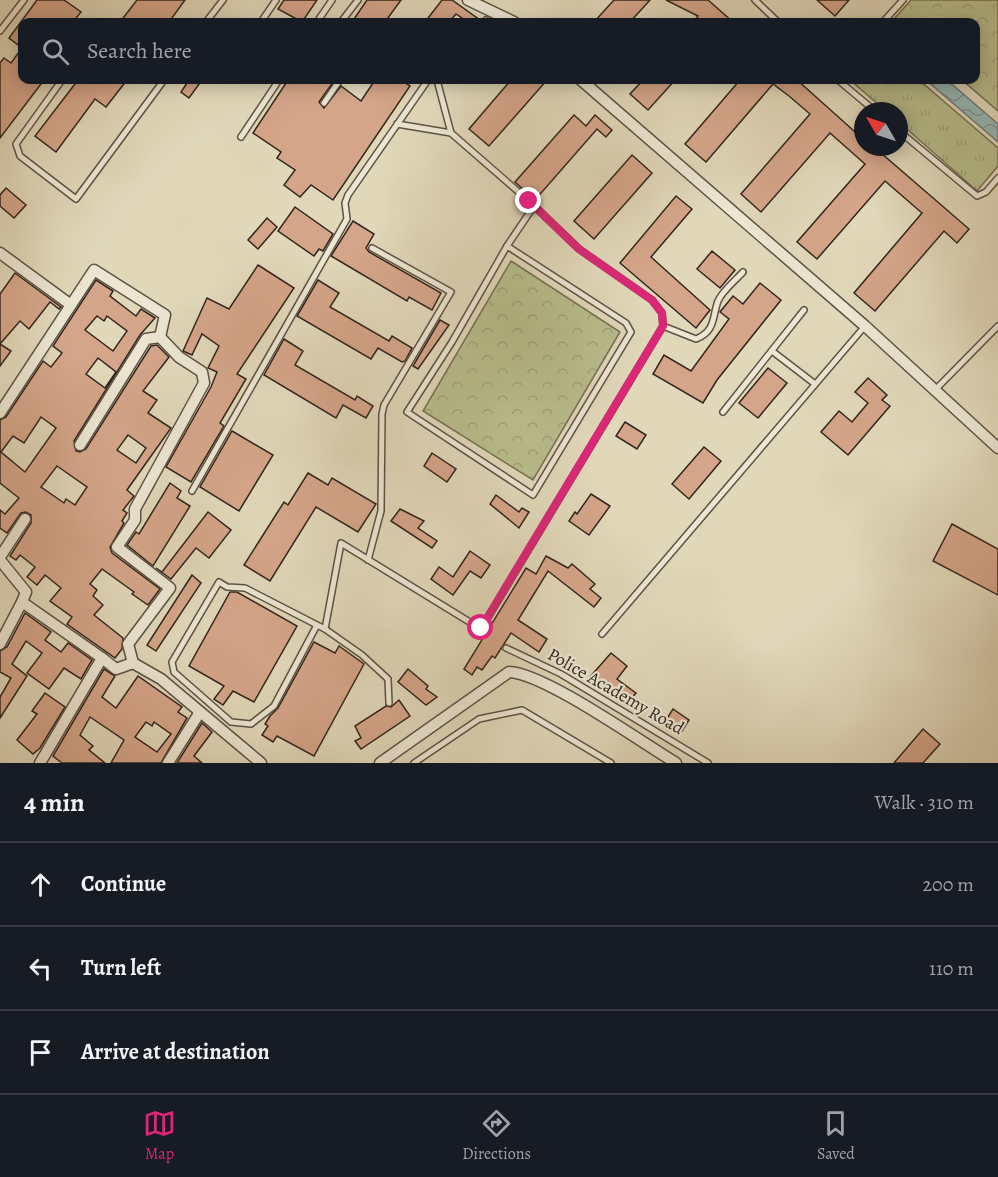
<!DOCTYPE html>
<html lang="en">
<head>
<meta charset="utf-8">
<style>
	:root { --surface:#171b24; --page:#20242c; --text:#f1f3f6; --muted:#9ea1a6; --line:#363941; --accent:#db2777 }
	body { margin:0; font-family:Alegreya,serif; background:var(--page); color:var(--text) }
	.compass { position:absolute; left:854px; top:102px; width:54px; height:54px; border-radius:50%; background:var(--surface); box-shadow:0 3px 15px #0003; rotate:309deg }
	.stop { position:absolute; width:18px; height:18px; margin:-14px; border:4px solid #db2777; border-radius:50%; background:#fff }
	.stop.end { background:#db2777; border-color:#fff; box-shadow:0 2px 6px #0008 }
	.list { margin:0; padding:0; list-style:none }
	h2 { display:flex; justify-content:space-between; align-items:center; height:78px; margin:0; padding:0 24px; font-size:26px }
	h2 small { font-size:20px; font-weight:400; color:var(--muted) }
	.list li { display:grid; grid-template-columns:39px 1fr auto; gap:18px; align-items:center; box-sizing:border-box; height:84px; padding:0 24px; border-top:2px solid var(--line) }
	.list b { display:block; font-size:22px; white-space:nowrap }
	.list em { font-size:20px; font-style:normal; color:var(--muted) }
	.icon { flex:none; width:33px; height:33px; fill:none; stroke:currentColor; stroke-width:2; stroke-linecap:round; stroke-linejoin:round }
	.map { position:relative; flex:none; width:998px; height:763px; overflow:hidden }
	.search { position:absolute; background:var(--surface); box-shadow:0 3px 15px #0003; left:18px; right:18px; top:18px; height:66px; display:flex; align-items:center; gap:15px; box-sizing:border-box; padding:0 21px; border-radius:12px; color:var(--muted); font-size:22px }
	.sheet { height:330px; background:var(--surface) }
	nav { display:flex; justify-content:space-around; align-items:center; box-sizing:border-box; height:84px; border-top:2px solid var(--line); background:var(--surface); font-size:16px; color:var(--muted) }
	nav a { display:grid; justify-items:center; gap:3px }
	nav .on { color:var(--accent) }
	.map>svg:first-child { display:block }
	.grass { fill:url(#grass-tufts); stroke:#747154; stroke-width:1.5 }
	.forest { fill:url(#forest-crowns); stroke:#747154; stroke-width:1.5 }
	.water { fill:url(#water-waves); stroke:#6e7d79; stroke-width:1.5 }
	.building { fill:#d5a589; stroke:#31251d; stroke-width:1.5; fill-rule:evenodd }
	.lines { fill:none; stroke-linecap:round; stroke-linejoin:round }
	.service-casing { stroke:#5d5244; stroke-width:8 }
	.minor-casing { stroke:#5d5244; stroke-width:13 }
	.service { stroke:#ece6d2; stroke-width:5 }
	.minor { stroke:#ece6d2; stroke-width:10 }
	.route { stroke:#db2777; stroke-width:8 }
	.labels { text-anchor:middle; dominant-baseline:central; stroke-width:4.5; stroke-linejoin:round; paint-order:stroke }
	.street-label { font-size:18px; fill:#31251d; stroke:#ece6d2 }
</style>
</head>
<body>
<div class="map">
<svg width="998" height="763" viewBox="0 0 998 763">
	<defs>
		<pattern id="grass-tufts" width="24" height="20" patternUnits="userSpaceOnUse" patternTransform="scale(1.5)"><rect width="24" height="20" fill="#b8bd8c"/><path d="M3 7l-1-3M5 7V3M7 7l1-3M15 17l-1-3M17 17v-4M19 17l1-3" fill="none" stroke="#9fa278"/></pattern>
		<pattern id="forest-crowns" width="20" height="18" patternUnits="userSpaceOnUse" patternTransform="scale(1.5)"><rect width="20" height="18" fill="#b8bd8c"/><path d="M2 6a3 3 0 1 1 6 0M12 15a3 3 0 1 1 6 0" fill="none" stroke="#9fa278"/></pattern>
		<pattern id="water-waves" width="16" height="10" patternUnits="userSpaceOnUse" patternTransform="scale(1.5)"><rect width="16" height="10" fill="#96b8b7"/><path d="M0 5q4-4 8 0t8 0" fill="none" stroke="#7b9594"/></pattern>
	</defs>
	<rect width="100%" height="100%" fill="#e1d8ba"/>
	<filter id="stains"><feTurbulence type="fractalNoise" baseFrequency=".00333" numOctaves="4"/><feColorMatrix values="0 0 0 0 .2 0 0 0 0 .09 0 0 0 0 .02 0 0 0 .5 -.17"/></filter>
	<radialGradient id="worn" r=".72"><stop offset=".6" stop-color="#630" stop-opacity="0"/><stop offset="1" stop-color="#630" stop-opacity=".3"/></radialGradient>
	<polygon class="grass" points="850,80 919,80 998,148 998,166 977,191 899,122 899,111 886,111"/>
	<g class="forest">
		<polygon points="911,0 998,0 998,111 962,80 976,80 976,22 898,22 894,19"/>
		<polygon points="511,261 620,332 533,480 423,411"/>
	</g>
	<polygon class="water" points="926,80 947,80 998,124 998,142"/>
	<g class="building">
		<polygon points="37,0 64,0 81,12 73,22 22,22 22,80 44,80 0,138 0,63 4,58 11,63 22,48 9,38"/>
		<polygon points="137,0 185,0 169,22 120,22"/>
		<polygon points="284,0 317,0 302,22 278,9"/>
		<polygon points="367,0 401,0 385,22 352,22"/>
		<polygon points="442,0 452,0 480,20 479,22 468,22 456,14 449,22 425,22"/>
		<polygon points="614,0 650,0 630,22 594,22"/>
		<polygon points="666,0 708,0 733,22 693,22 698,16"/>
		<polygon points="817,0 849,0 835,16"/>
		<polygon points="78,80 127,80 106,107 95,99 56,152 35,136"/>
		<polygon points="189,80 202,80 189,98 181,92"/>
		<polygon points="288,80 334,81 319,102 324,108 341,86 361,101 375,80 401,80 410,86 333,200 311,185 300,197 284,185 295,170 277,158 281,152 253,133"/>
		<polygon points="511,80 547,80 489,146 469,129"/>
		<polygon points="643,80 675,80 648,110 630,94"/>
		<polygon points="740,80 797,80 863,139 863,147 874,147 969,229 957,243 944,231 875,311 854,293 922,213 885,181 817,259 797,242 865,164 830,133 761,212 741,194 810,114 789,96 773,84 706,162 685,144"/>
		<polygon points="574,115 586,126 595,115 612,130 606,137 597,129 535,200 515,182"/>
		<polygon points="632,155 652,173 594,239 574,221"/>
		<polygon points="6,188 26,205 14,218 0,206 0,195"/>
		<polygon points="676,196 692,209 651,257 710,310 696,328 620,263"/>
		<polygon points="295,207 333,234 323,251 319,249 314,256 278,231"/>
		<polygon points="267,218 277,227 258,249 248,240"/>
		<polygon points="353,221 374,234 366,248 369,252 441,293 432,310 409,297 407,301 331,256"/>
		<polygon points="712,251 735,270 720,288 697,269"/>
		<polygon points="258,265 294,288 237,374 246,379 220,423 224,426 191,482 166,467 211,387 217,372 208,368 219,346 202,334 192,355 183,351 207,298 229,309"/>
		<polygon points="15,273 61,307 59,309 50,302 29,329 20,321 0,344 11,351 0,366 0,294"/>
		<path d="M96,280L113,291L110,296L136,316L141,309L155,318L140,335L74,441L76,451L80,452L86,449L151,346L157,345L169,357L143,391L157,400L148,413L171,428L127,490L134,496L123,510L127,513L122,521L124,523L110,547L112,553L160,589L148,605L132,594L134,592L102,569L90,584L97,590L93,596L103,605L94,615L123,638L122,649L115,658L67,624L72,617L50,601L61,588L45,575L37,585L27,577L35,567L20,555L16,560L10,556L31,523V515L26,512L21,513L7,533L0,528V510L5,514L19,498L0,483V420L6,417L43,361L51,367L62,353L53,346ZM97,316L104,321L107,316L127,331L113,351L85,330ZM98,358L116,372L105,388L86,374ZM41,417L56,428L25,472L1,452L13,436L24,443ZM128,435L146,448L136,463L117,450ZM57,466L87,487L75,505L66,499L64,503L41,487Z"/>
		<polygon points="318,280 339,293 330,307 389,341 392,336 412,348 405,361 402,362 378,348 371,359 297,316"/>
		<polygon points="760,283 781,300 717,380 703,403 653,374 664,355 691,371 729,319 720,312 733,296 743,304"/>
		<polygon points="440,320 449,325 418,369 413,366"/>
		<polygon points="284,339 303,351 295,365 355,400 357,396 373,406 366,418 343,405 336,418 264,375"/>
		<polygon points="768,368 787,383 758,418 739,403"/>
		<polygon points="868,378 887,395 882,400 890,406 848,455 821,432 839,411 852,422 868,403 855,392"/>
		<polygon points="625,422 646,435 637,449 616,436"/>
		<polygon points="232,431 273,455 239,511 200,487"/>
		<polygon points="704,447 721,461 689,499 672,484"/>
		<polygon points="432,453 456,469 447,482 424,466"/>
		<polygon points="308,473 328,485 332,478 376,504 358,532 316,507 270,581 244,565 284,502 288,505"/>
		<polygon points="170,483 181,491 177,498 190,506 153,566 127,545 136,532 139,534"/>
		<polygon points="591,494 610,506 589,535 569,521 575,512 577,514"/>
		<polygon points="496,495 519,512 522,508 529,512 519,528 490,504"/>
		<polygon points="400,509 424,521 418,528 437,541 432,548 391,521"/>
		<polygon points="208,512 231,530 209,558 196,548 171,579 156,568 162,572"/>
		<polygon points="952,524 998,549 998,595 933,561"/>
		<polygon points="470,551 490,565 481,578 470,571 453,595 431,579 439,567 453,577"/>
		<polygon points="546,556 568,568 572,564 595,584 590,589 601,598 594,607 548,571 518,620 547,639 539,652 511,633 495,658 492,656 482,670 477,667 472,675 464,669 526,568 536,574"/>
		<polygon points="192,575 201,583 156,651 147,645"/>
		<polygon points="230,592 237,592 297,626 254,702 233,691 223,705 214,699 224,686 189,666"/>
		<polygon points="25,613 51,632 45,640 61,652 68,643 92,660 81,679 64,668 49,689 27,673 42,653 26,641 12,664 27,676 0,718 0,697 11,678 0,672 0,651 7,647"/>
		<polygon points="314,642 335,653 339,646 364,664 314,756 277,736 273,742 262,735 268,726 265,724 270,716 278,708"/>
		<polygon points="611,653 627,666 617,679 636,693 630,700 616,689 615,691 607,685 604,688 590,677"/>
		<path d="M104,669L115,676L102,697L116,708L138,676L182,707L178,712L187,718L161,763H111L124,740L90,717L80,735L93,746L89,750L105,763H62L53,756ZM146,722L152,726L154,722L171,734L157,752L135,737Z"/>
		<polygon points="408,669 428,686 426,689 437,697 426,705 398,682"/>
		<polygon points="45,693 65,707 40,748 33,754 17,740 37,714 32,711"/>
		<polygon points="399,700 410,716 361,749 355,741 361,738 355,726 386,706 391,707"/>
		<polygon points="673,709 689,720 682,731 666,720"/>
		<polygon points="202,723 212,732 194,756 202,763 177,763"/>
		<polygon points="923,729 940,744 923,763 894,763"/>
	</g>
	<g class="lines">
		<g class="service-casing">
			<g id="service">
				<polyline points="755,0 778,22"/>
				<polyline points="206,22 223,0"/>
				<polyline points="261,22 276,0"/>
				<polyline points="317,22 332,0"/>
				<polyline points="341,22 358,0"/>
				<polyline points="484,22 486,20"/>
				<polyline points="883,22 903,0"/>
				<polyline points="0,31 24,0"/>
				<polyline points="62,80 16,144 20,156 76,199 164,80"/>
				<polyline points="838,80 875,111"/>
				<polyline points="324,103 340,80"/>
				<polyline points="397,124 451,133 437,80"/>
				<polyline points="899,131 977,196 986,192 998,178"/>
				<polyline points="241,137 279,80"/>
				<polygon points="507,246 626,323 631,332 533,495 407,412 452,342"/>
				<polyline points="507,246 534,206"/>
				<path d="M663,326L696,339C716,331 712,317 718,301C722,291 736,280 743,272"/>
				<polyline points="772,351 815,384"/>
				<polyline points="935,390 998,326"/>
				<polyline points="723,412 804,310"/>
				<polyline points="192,491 347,219 345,203 348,195 428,80"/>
				<polyline points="368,560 381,511 382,414 384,405 451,292 372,248"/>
				<polyline points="317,625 274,706 251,724 231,722 174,672 172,662 219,582 227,587 245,588 317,625 325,629 341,543 481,629 663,326 662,313 652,300 579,249 529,201 451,133"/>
				<polyline points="325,629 362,655 388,679 389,703"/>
				<polyline points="602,634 865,326"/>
				<polyline points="506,648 561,674 708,763"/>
				<polyline points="414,763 479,719 522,710 611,763"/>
			</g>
		</g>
		<g class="minor-casing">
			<g id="minor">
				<polyline points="468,0 514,22"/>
				<polyline points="581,80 865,326 998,448"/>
				<polyline points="0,253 71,305"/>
				<polyline points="160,337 179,357 202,372 204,383 135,509 135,520 117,547 170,588 128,644 133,663 161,679 261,763"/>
				<polyline points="0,413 94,270 165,315 160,337"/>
				<polyline points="80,445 146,339 160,337"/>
				<polyline points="0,557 25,519"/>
				<polyline points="0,560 26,592 22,602 102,658 40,763"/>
				<polyline points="0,644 22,602"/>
				<polyline points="102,658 116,669 133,663"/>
				<polyline points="168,763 200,712"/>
				<path d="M380,763L509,672C544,673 641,742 676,763"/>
			</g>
		</g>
		<use href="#service" class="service"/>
		<use href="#minor" class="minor"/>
	</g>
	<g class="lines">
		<polyline class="route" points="481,628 663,326 662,313 652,300 579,249 529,201"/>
	</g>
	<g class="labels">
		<g class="street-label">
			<text transform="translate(616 691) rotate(30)">Police Academy Road</text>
		</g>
	</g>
	<rect width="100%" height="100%" filter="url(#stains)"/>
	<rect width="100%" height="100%" fill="url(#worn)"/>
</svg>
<svg class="compass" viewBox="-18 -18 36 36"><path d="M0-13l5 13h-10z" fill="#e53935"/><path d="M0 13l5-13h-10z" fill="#9ea1a6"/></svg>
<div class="stop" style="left:481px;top:628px"></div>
<div class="stop end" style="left:529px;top:201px"></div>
<div class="search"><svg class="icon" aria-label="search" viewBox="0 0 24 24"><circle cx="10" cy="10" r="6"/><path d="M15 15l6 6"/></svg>Search here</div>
</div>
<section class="sheet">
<h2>4 min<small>Walk · 310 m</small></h2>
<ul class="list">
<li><svg class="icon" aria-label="ahead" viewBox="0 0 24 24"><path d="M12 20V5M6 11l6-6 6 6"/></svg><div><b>Continue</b></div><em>200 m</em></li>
<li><svg class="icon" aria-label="left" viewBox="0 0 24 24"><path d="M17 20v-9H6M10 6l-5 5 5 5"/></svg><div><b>Turn left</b></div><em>110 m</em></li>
<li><svg class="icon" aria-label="arrive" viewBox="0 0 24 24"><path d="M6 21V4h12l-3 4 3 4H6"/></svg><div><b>Arrive at destination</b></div></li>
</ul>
</section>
<nav>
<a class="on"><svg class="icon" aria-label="map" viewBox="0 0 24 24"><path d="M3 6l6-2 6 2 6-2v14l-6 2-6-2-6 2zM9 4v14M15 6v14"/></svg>Map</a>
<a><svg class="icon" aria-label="directions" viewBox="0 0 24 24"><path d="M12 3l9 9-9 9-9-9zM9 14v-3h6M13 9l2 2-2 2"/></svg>Directions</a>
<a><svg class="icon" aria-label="saved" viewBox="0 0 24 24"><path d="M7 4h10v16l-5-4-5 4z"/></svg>Saved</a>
</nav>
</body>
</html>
